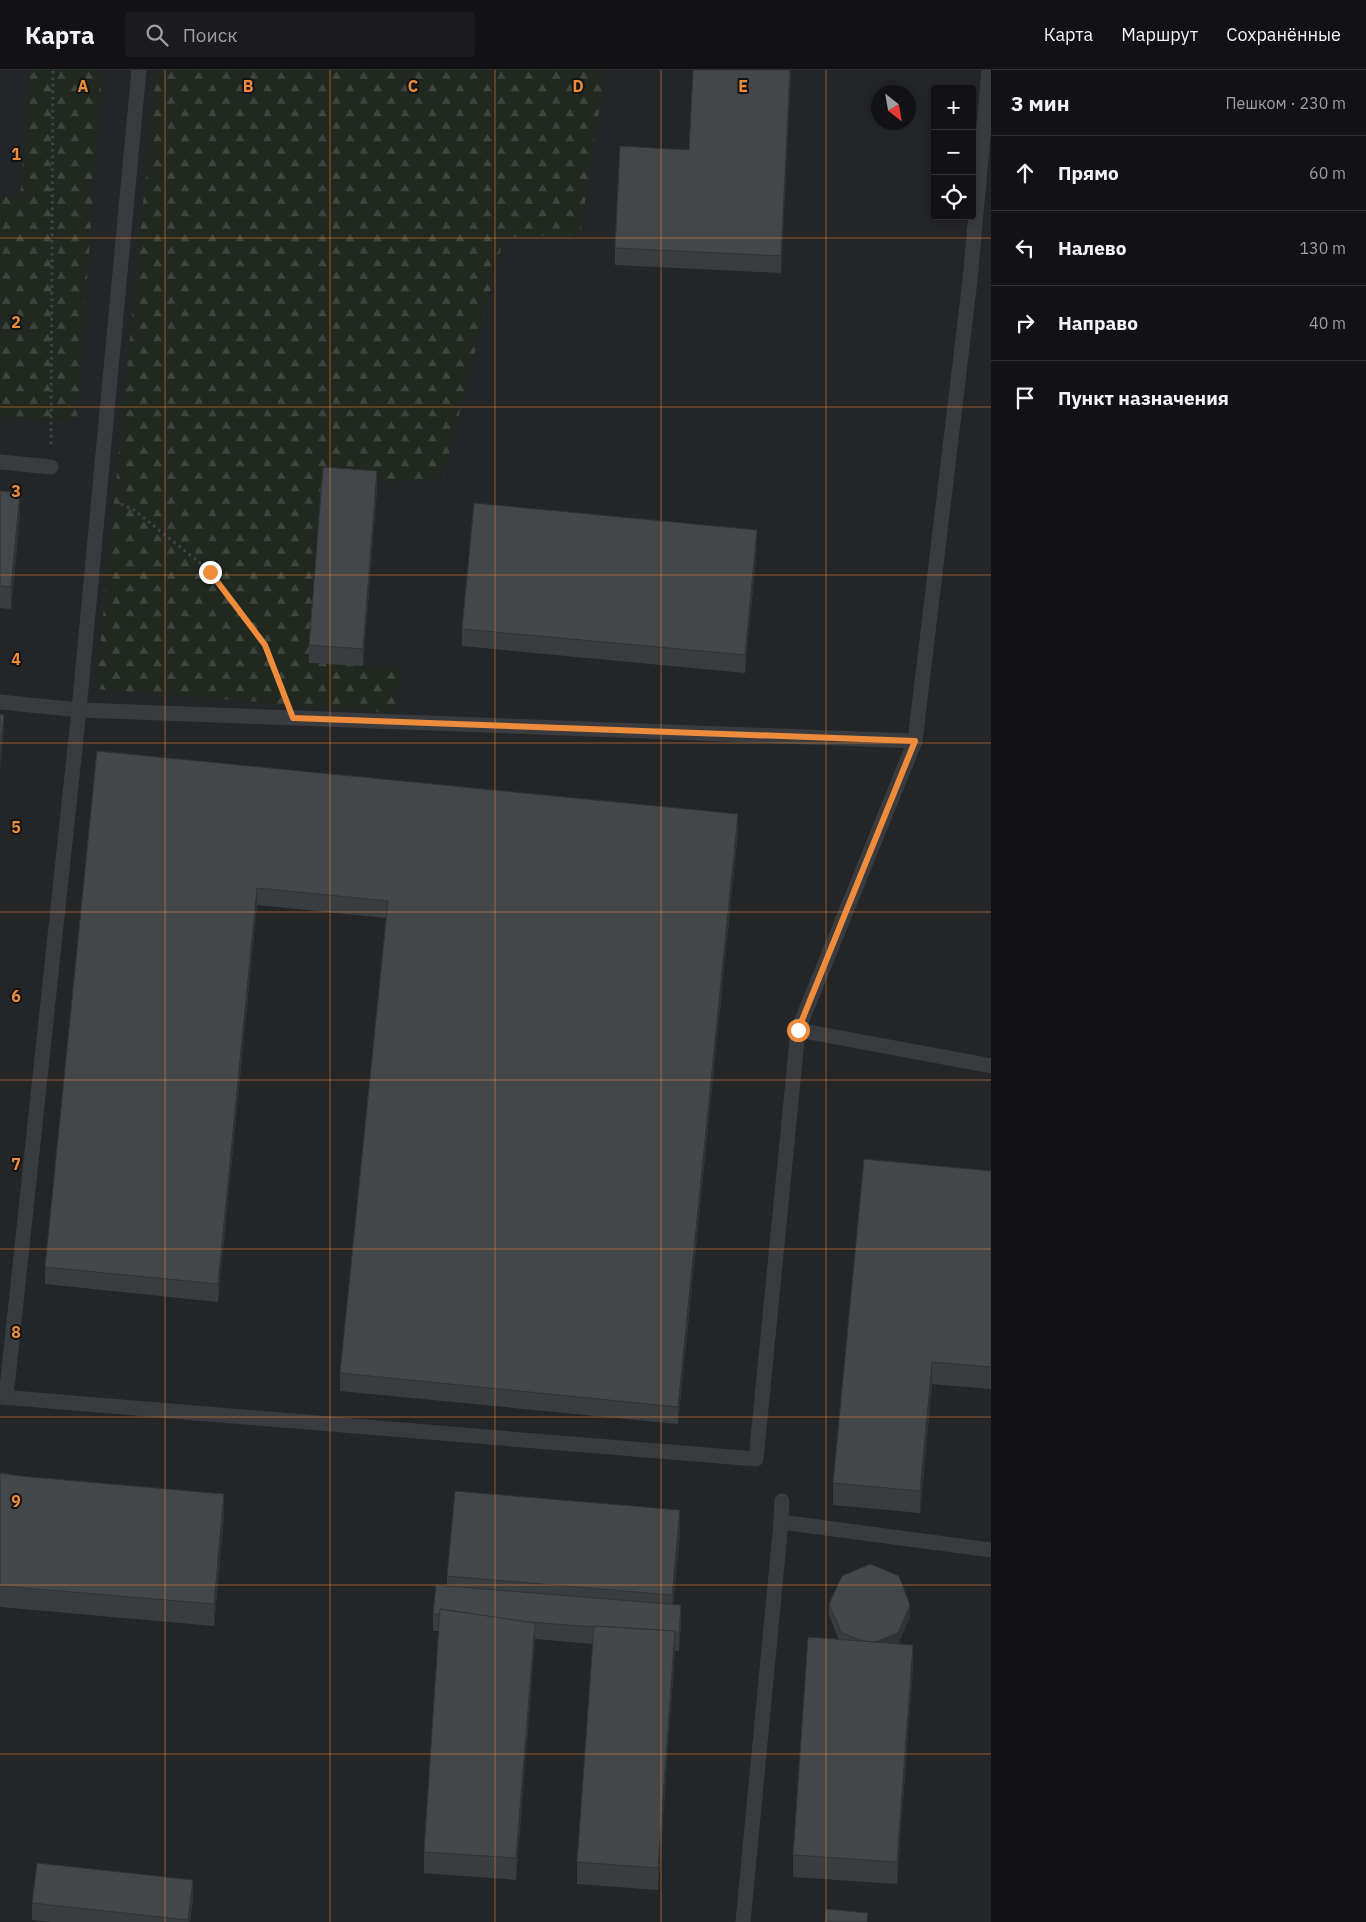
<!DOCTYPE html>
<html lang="ru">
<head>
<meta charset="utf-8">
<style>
	:root { --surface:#121214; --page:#1b1b1d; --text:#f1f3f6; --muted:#9c9ea0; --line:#313234 }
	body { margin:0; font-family:"IBM Plex Sans",sans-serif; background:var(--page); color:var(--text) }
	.controls { position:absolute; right:15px; top:15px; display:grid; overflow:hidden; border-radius:5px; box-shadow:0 2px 8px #0003 }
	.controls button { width:45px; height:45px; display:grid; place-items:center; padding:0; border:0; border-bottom:1px solid var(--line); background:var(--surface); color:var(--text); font:25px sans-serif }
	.compass { position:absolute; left:871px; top:15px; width:45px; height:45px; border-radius:50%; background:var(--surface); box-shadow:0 2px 8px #0003; rotate:149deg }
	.stop { position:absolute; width:15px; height:15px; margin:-11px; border:4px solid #ef8c3b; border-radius:50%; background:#fff }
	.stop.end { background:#ef8c3b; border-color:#fff; box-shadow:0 1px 5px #0008 }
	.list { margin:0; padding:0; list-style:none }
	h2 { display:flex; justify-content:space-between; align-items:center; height:65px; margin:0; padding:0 20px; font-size:21px }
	h2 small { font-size:16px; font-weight:400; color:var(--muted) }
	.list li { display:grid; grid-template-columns:32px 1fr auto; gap:15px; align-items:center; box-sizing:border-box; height:75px; padding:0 20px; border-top:1px solid var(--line) }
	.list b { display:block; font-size:19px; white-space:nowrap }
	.list em { font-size:16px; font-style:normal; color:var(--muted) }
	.icon { flex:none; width:28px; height:28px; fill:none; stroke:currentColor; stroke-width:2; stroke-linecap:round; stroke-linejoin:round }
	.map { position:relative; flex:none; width:991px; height:1852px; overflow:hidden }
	header { display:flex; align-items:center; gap:30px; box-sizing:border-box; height:70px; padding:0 25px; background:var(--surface); border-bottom:1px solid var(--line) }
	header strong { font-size:24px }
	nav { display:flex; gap:28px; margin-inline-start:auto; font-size:18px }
	.search { width:350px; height:45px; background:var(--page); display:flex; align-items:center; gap:12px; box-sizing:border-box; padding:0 18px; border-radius:5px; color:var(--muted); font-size:19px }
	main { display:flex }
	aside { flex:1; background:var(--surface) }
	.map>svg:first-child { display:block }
	.built { fill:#242527; fill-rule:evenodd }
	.forest { fill:url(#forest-firs) }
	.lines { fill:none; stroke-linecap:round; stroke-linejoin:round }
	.path { stroke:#3f4246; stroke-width:3; stroke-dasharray:2.5 4; stroke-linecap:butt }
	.service { stroke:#393b3f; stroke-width:15 }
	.wall { fill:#3a3d40 }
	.shaded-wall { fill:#303234 }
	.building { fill:#44474a; stroke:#303234 }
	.route { stroke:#ef8c3b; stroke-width:6 }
	.grid { fill:none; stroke:#ef8c3b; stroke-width:1; stroke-opacity:0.55 }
	.grid-label { font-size:16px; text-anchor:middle; font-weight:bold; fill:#ef8c3b; stroke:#131315; stroke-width:4; stroke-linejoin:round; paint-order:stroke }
</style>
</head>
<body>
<header>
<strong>Карта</strong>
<div class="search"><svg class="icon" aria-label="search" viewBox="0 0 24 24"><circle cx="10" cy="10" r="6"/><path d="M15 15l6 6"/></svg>Поиск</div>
<nav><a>Карта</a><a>Маршрут</a><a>Сохранённые</a></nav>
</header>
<main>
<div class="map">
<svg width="991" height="1852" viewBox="0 0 991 1852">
	<defs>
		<pattern id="forest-firs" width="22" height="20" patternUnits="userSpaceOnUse" patternTransform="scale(1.25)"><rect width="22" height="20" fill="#202820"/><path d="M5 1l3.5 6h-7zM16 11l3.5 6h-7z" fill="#3e453e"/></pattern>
	</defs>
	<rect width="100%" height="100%" fill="#18181a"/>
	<path class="built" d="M0,0H991V1852H0ZM935,19H972V146H935ZM878,22H908V52H878Z"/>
	<g class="forest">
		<polygon points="30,0 102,0 77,351 64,353 0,346 0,125 20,129"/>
		<polygon points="156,0 605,0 580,165 504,167 443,408 323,415 309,592 402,598 395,643 96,619"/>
	</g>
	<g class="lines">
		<g class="path">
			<polyline points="51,374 53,0"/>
			<polyline points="121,434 134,440 210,501 265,575 284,624"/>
		</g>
		<g class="service">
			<polyline points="0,392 51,397"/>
			<polyline points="0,632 79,640 915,671 798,960 756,1389 0,1327"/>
			<polyline points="915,671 970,210 989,0"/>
			<polyline points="798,960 991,996"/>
			<polyline points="6,1327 79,640 139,0"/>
			<polyline points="781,1452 991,1480"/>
			<polyline points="743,1852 781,1452 782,1431"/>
		</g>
	</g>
	<g class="wall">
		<polygon points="693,0 791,0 781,203 615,195 615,178 689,80"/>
		<polygon points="377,419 363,596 309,593 309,575"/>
		<polygon points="0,421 20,445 11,539 0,538"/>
		<polygon points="757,477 745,603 462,576 462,559"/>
		<polygon points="97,681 738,762 678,1354 340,1321 340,1303 386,848 257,835 218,1232 45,1214 45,1197"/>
		<polygon points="991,1101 991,1319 932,1314 920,1443 833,1435 833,1413"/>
		<polygon points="0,1403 224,1446 214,1556 0,1537"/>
		<polygon points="680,1462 673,1534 681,1552 679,1581 675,1581 658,1820 577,1814 577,1792 593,1574 535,1569 516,1810 424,1803 424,1782 439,1561 433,1561 433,1544 447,1516 447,1506"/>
		<polygon points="829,1534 910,1547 898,1574 913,1597 897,1814 793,1807 793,1785 839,1570 829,1545"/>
		<polygon points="193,1827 190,1852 50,1852 32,1850 32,1833"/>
	</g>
	<g class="shaded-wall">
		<polygon points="790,0 791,0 781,203 781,186"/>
		<polygon points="377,401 377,419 363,596 363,579"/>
		<polygon points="20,423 20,445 11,539 11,517"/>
		<polygon points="757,460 757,477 745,603 745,585"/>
		<polygon points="4,645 4,662 0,701 0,684"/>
		<polygon points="738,744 738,762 678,1354 678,1337"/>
		<polygon points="257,818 257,835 218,1232 218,1214"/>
		<polygon points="932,1292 932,1314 920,1443 920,1421"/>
		<polygon points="224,1424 224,1446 214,1556 214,1534"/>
		<polygon points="680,1440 680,1462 672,1547 672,1525"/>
		<polygon points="681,1535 681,1552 679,1581 679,1564"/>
		<polygon points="910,1535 910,1547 898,1575 869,1574"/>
		<polygon points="535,1553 535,1575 516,1810 516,1788"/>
		<polygon points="675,1561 675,1582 658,1820 658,1798"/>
		<polygon points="913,1575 913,1597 897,1814 897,1792"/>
		<polygon points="193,1810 193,1827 190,1852 188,1852"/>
	</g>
	<g class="building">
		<polygon points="693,0 790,0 781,186 615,178 620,76 689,80"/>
		<polygon points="323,397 377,401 363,579 309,575"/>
		<polygon points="0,421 20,423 11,517 0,516"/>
		<polygon points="474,433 757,460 745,585 462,559"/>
		<polygon points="0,644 4,645 0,684"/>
		<polygon points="97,681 738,744 678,1337 340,1303 388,831 257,818 218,1214 45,1197"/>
		<polygon points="864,1089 991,1101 991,1297 932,1292 920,1421 833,1413"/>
		<polygon points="0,1403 20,1406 224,1424 214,1534 0,1516"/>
		<polygon points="455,1421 680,1440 672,1525 447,1506"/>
		<polygon points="870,1494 899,1506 910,1535 898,1563 875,1572 862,1571 841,1562 829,1534 842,1506"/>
		<polygon points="436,1515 681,1535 679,1564 675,1563 675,1561 594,1556 594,1557 517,1551 440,1539 440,1544 433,1544"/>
		<polygon points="440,1539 535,1553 516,1788 424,1782"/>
		<polygon points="594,1556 675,1561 658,1798 577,1792"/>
		<polygon points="808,1567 913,1575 897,1792 793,1785"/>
		<polygon points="37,1793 193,1810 188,1850 32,1833"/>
		<polygon points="826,1839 868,1843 867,1852 825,1852"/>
	</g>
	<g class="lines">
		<polyline class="route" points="210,502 265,575 293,648 915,671 798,960"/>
	</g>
	<path class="grid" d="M165,0V1852M330,0V1852M495,0V1852M661,0V1852M826,0V1852M0,168H991M0,337H991M0,505H991M0,673H991M0,842H991M0,1010H991M0,1179H991M0,1347H991M0,1515H991M0,1684H991"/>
	<g class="grid-label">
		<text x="83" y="22">A</text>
		<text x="248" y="22">B</text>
		<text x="413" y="22">C</text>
		<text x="578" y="22">D</text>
		<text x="743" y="22">E</text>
		<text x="16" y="90">1</text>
		<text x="16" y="258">2</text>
		<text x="16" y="427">3</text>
		<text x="16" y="595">4</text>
		<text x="16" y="763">5</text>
		<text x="16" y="932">6</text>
		<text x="16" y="1100">7</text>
		<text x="16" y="1268">8</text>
		<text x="16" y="1437">9</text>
	</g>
</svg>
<div class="controls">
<button>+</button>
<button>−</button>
<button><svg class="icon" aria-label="locate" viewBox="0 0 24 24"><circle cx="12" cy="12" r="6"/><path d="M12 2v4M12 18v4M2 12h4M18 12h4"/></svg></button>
</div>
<svg class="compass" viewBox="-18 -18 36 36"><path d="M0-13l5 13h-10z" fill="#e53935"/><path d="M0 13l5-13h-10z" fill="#9c9ea0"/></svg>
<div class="stop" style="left:798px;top:960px"></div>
<div class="stop end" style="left:210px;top:502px"></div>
</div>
<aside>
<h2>3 мин<small>Пешком · 230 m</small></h2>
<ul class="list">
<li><svg class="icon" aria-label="ahead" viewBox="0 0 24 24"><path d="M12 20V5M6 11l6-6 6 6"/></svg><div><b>Прямо</b></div><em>60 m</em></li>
<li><svg class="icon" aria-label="left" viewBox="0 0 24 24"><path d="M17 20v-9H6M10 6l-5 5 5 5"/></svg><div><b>Налево</b></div><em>130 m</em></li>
<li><svg class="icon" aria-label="right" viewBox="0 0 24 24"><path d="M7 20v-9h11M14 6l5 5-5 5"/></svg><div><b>Направо</b></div><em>40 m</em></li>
<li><svg class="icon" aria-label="arrive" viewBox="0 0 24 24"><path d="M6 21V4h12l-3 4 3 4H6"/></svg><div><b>Пункт назначения</b></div></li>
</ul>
</aside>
</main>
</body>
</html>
